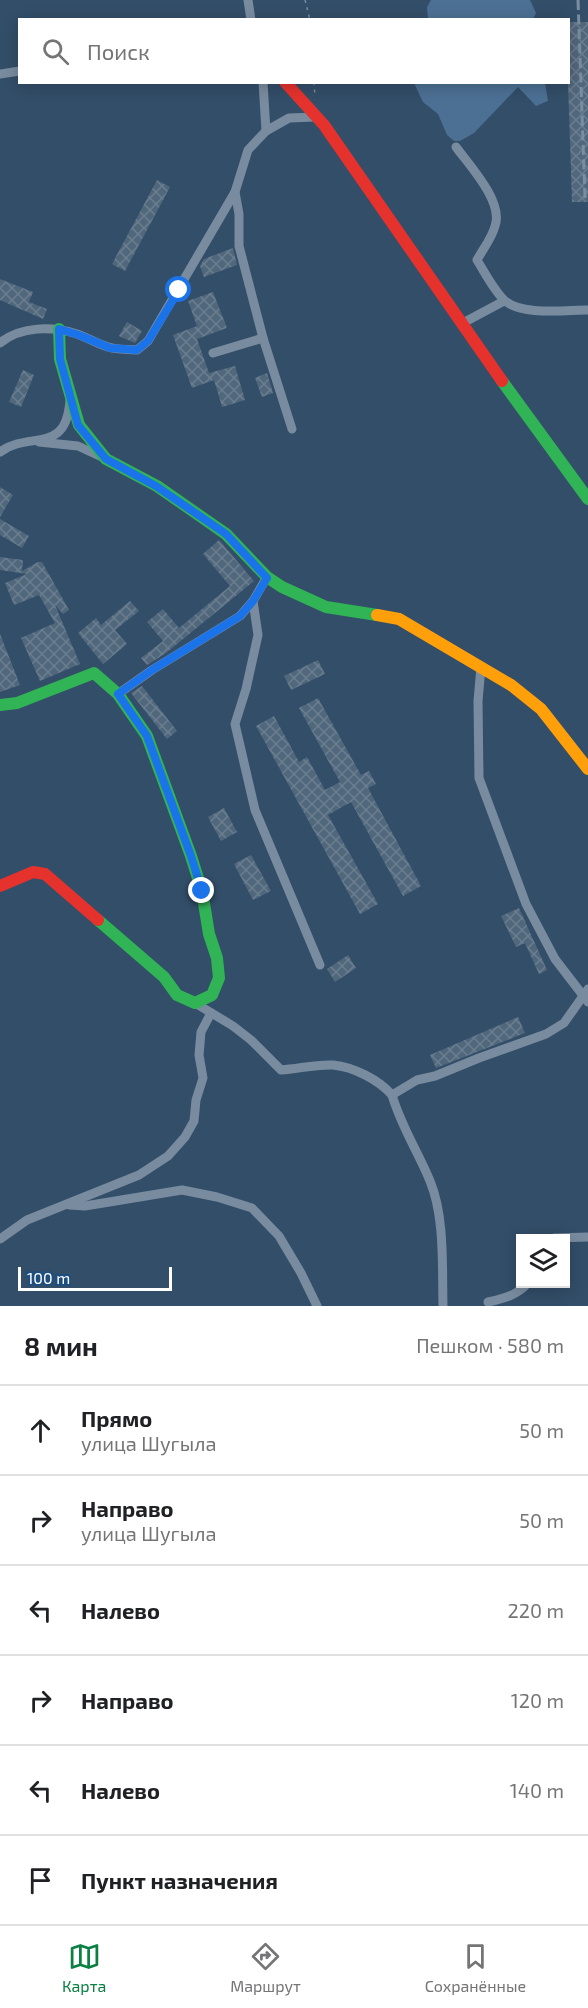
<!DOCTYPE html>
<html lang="ru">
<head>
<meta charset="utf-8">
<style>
	:root { --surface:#fff; --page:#f6f6f6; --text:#202124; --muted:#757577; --line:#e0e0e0; --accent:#0b8043 }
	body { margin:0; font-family:"Exo 2",sans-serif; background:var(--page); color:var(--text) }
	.controls { position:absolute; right:18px; bottom:18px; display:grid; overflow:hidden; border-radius:0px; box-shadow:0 3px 15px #0003 }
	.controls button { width:54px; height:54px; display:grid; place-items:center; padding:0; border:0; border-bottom:2px solid var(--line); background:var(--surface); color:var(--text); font:30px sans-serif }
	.scale { position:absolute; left:18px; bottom:15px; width:154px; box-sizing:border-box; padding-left:6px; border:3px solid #fff; border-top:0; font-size:16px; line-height:21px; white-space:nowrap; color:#fff; -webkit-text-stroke:4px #1d4e7f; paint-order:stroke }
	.stop { position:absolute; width:18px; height:18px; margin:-14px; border:4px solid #1a73e8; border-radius:50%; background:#fff }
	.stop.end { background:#1a73e8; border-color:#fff; box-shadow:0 2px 6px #0008 }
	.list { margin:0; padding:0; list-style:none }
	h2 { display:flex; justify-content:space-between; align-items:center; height:78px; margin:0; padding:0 24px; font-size:26px }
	h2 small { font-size:20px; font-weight:400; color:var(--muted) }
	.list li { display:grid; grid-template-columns:39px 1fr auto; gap:18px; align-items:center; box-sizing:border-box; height:90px; padding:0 24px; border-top:2px solid var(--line) }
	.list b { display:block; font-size:22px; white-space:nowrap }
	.list p { margin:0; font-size:20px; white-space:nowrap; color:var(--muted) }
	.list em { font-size:20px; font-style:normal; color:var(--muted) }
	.icon { flex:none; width:33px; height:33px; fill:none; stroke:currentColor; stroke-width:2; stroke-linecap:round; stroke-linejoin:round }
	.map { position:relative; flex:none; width:588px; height:1306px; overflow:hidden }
	.search { position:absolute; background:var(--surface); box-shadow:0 3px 15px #0003; left:18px; right:18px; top:18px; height:66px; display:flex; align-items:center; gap:15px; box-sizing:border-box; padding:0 21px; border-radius:0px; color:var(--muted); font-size:22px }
	.sheet { height:618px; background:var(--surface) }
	nav { display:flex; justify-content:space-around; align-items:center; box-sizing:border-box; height:84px; border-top:2px solid var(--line); background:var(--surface); font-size:16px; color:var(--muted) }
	nav a { display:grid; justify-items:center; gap:3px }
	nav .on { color:var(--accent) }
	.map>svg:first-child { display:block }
	.water { fill:#4c7094 }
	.building { fill:url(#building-cross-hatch) }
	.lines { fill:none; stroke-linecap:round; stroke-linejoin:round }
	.path { stroke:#798c9f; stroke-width:1.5; stroke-dasharray:3 4.5; stroke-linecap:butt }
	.street { stroke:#798c9f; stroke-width:9 }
	.fast { stroke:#30b455; stroke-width:12 }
	.slow { stroke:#ff9f0a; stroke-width:12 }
	.jam { stroke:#e5322d; stroke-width:12 }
	.rail { stroke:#7a8e9f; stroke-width:3; stroke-dasharray:10 4.5; stroke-linecap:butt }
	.route { stroke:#1a73e8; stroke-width:8 }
</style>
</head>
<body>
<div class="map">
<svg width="588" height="1306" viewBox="0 0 588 1306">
	<defs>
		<pattern id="building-cross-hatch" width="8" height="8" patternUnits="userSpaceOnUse" patternTransform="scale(1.5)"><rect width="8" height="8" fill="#51677c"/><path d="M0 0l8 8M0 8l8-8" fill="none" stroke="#6b7e90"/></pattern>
	</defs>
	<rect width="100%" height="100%" fill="#334e69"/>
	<g class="water">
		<polygon points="431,0 530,0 536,13 533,19 428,19 427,7"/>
		<polygon points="414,83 545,83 548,101 536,106 518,87 474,133 460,141 454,141 447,135 438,114 423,102"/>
	</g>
	<g class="building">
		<polygon points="568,22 588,22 588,202 572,202 568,82"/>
		<polygon points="157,180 170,187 125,271 112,264"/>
		<polygon points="233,248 237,265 204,277 200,266 204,259"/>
		<polygon points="0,279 33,292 29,302 47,309 43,319 0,300"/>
		<polygon points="213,292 227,328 197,339 209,373 235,366 245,400 222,407 214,380 192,388 173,335 197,326 188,301"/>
		<polygon points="127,322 142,331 135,343 119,336"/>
		<polygon points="23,370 34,375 21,407 9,402"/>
		<polygon points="267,373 273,393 262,397 255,378"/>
		<polygon points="0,487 13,495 0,517"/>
		<polygon points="0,519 29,536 22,548 0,535"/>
		<polygon points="219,540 254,581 166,653 147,665 141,658 163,641 147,622 163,609 179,628 230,586 203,554"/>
		<polygon points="0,557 23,560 22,571 38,562 42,562 69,610 63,614 55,605 80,664 40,681 21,638 55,623 39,595 14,605 5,583 27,574 0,570"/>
		<polygon points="130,601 139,611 115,630 127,644 103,664 78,633 96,618 101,625"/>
		<polygon points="0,634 20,685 0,692"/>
		<polygon points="318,660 325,674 291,690 284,676"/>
		<polygon points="142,686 177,731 167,739 131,693"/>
		<polygon points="318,698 361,775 369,771 376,784 368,788 421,886 403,896 351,802 328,815 378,904 360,914 256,726 274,716 299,762 307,757 325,790 340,782 299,708"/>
		<polygon points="224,808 237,832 221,841 208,817"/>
		<polygon points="251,855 271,891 253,900 234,864"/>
		<polygon points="519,908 547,970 539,974 525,943 516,947 501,916"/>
		<polygon points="348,955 356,968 335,982 327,969"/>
		<polygon points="518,1017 525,1033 436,1068 430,1055"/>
	</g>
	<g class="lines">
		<g class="path">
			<polyline points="305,0 310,20"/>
			<polyline points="314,82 315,97"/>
		</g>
		<g class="street">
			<polyline points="248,0 251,20"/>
			<polyline points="0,74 20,71"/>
			<polyline points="263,82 266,131"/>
			<path d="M456,147C469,165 504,202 495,226C492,238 483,249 477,260C485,273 493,289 504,300C521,316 565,310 588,310"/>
			<polyline points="235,192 239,214 239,246 263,338 292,429"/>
			<polyline points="461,324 504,301"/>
			<path d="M0,343C21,326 52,326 77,334C88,338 98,344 108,347C117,350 128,349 137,350L148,341L235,192L248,150L266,131L289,118L316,117"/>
			<polyline points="213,353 263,338"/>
			<polyline points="39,442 78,446 104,458"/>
			<path d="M0,452C30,430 66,456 70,400"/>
			<polyline points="253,601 258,635 246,689 235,724 255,810 320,965"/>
			<polyline points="481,667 478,701 479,778 526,904 555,959 588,1002"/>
			<polyline points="118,694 152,670 240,616 253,601 267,577"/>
			<path d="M195,1003L233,1026L251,1040L281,1070C298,1069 316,1064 333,1065C354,1067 379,1080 392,1095L417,1080L435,1076L479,1058L546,1034L564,1023L588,989"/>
			<path d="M392,1095C401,1126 418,1152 430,1181C445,1217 442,1267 443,1306"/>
			<polyline points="69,1205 85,1206 182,1190 217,1197 252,1208 279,1236 301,1273 317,1306"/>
			<polyline points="554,1238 588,1237"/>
			<polyline points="0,1239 27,1220 139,1175 168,1156 185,1137 194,1121 196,1100 203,1078 199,1055 201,1032 211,1013"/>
			<path d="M488,1302C503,1299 517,1295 527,1284"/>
		</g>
		<g class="fast">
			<polyline points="59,329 60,359 79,425 106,459 157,486 226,534 267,577 282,587 326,607 377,615"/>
			<polyline points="502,381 588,499"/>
			<polyline points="0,705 17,703 94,673 118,694 147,736 191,856 202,891 209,934 217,958 219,978 212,995 195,1003 177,995 164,977 98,920"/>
		</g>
		<polyline class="slow" points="377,615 399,619 511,685 541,709 588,769"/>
		<g class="jam">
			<polyline points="285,82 324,125 502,381"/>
			<polyline points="0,886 33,872 45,874 98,920"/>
		</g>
		<polyline class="rail" points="578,0 585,198"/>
	</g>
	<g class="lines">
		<polyline class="route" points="179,290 148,341 137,350 110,348 79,335 59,329 60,359 78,425 106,459 156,486 226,534 267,578 253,601 240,616 152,670 118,694 147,736 191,856 202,891"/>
	</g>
</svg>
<div class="controls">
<button><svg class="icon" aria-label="layers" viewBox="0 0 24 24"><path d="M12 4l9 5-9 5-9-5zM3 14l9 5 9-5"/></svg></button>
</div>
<div class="scale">100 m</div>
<div class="stop" style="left:179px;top:290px"></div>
<div class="stop end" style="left:202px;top:891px"></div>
<div class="search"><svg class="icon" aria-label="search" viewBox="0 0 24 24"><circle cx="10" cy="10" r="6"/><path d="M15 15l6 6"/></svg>Поиск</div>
</div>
<section class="sheet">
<h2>8 мин<small>Пешком · 580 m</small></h2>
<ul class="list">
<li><svg class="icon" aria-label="ahead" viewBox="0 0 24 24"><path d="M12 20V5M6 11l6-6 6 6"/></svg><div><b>Прямо</b><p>улица Шугыла</p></div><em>50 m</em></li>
<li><svg class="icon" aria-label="right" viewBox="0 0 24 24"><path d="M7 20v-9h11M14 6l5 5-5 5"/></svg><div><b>Направо</b><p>улица Шугыла</p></div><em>50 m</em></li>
<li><svg class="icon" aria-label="left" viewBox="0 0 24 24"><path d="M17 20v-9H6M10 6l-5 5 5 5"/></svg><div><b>Налево</b></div><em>220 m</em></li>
<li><svg class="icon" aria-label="right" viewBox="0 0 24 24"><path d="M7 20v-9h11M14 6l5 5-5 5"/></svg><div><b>Направо</b></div><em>120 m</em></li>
<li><svg class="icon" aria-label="left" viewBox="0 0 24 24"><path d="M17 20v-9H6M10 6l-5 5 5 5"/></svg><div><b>Налево</b></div><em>140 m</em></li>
<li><svg class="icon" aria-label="arrive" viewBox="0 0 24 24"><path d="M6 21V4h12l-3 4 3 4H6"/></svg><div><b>Пункт назначения</b></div></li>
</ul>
</section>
<nav>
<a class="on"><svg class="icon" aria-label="map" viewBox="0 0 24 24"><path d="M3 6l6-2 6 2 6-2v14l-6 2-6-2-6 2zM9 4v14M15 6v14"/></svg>Карта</a>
<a><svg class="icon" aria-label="directions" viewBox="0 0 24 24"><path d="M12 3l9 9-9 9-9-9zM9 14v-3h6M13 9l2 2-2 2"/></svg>Маршрут</a>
<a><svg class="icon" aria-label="saved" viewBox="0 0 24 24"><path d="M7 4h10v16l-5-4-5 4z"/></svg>Сохранённые</a>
</nav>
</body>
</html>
